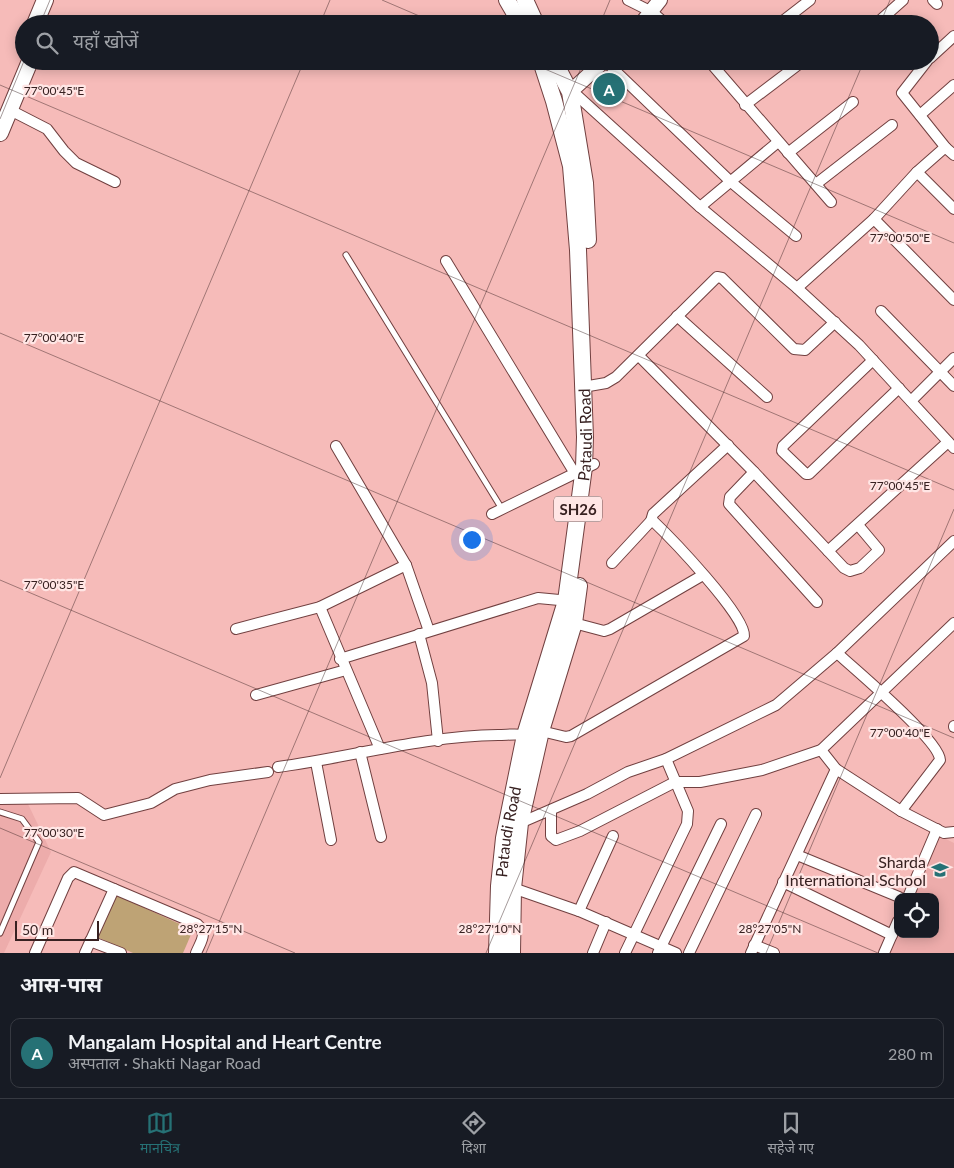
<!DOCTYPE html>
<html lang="hi">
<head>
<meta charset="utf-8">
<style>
	:root { --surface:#171b24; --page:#20242c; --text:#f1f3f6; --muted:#9ea1a6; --line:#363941; --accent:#267175 }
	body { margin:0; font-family:Lato,"Noto Sans Devanagari",sans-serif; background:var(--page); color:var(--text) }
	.controls { position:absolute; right:15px; bottom:15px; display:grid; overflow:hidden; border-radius:10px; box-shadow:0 2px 12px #0003 }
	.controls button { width:45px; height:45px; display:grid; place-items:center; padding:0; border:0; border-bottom:1px solid var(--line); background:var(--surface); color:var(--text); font:25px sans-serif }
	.scale { position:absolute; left:15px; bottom:12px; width:84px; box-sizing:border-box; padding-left:5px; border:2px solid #372121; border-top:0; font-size:14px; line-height:18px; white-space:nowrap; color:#372121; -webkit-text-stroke:4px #ffe6e5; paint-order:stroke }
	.you { position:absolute; left:471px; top:539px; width:18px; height:18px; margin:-12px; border:4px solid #fff; border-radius:50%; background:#1a73e8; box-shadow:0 0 0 8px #1a73e833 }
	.badge { display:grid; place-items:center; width:32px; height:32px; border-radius:50%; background:var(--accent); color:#fff; font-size:16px; font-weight:700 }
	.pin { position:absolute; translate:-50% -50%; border:2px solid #fff; box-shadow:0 1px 5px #0006 }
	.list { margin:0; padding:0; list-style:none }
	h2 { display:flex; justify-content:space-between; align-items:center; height:65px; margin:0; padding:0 20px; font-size:21px }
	h2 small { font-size:16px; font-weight:400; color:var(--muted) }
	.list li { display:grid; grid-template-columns:32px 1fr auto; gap:15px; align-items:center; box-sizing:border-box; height:70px; margin:0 10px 10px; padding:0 10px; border:1px solid var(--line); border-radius:10px }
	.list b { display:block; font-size:19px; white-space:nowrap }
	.list p { margin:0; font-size:16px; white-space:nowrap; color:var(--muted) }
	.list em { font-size:16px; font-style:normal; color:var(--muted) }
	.icon { flex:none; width:28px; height:28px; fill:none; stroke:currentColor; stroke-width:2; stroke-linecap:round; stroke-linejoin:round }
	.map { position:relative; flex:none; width:954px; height:953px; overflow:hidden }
	.search { position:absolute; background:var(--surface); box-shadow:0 2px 12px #0003; left:15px; right:15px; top:15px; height:55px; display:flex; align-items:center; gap:12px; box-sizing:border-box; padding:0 18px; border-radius:28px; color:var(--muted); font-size:19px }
	.sheet { height:145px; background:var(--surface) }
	nav { display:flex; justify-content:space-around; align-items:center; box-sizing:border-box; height:70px; border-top:1px solid var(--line); background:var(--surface); font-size:14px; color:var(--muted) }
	nav a { display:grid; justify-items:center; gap:2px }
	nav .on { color:var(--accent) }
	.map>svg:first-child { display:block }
	.built { fill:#edacab }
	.green { fill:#bea375 }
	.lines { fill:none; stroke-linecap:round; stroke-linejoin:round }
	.service-casing { stroke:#714040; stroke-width:7 }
	.minor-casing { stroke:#714040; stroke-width:12 }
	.tertiary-casing { stroke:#714040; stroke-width:16 }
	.primary-casing { stroke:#714040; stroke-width:18 }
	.service { stroke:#fff; stroke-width:5 }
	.minor { stroke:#fff; stroke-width:10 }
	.tertiary { stroke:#fff; stroke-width:14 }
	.primary { stroke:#fff; stroke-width:16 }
	.ticks { fill:none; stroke:#372121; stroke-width:1; stroke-opacity:0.45 }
	.labels { text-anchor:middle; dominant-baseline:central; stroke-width:4.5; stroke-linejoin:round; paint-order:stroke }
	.shield { fill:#ffe6e5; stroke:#735c5c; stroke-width:1 }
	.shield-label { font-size:15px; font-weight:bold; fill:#372121 }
	.street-label { font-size:16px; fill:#372121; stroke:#ffe6e5 }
	.poi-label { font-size:16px; fill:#372121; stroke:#ffe6e5; text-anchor:end }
	.ticks-label { font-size:12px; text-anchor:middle; fill:#372121; stroke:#ffe6e5; stroke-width:4.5; stroke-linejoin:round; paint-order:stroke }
</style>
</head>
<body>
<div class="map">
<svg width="954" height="953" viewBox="0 0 954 953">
	<rect width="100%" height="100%" fill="#f6bbb9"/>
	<g class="built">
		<polygon points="0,801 28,804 51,852 4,953 0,953"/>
		<polygon points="940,836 954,843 954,953 888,953 898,932 898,934 935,934 935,897 913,897"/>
	</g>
	<polygon class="green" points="116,895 193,930 183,953 133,953 97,937"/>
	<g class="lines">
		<g class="service-casing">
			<g id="service">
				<polyline points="346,255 502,509"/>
				<polyline points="0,812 22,819 39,842 0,933"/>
			</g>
		</g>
		<g class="minor-casing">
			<g id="minor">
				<polyline points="628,0 652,12 666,24"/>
				<polyline points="933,0 937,4"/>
				<polyline points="779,24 810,0"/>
				<polyline points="876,24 903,0"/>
				<polyline points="930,58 954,36"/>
				<polyline points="605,61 731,182 796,236"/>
				<polyline points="709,61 831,202"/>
				<polyline points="927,61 902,93 946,148"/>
				<polyline points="571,90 700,207 797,288 859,345 954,448"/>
				<polyline points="745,105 803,61"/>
				<polyline points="10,110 47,129 64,151 76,163 115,182"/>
				<polyline points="920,115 954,85"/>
				<polyline points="788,153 853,102"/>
				<polyline points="917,172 942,150 946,148 954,155"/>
				<polyline points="816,184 892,125"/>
				<polyline points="700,207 778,142"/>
				<polyline points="874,219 954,300"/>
				<polyline points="446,261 574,472"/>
				<polyline points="797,288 874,219 917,172 954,209"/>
				<polyline points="881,311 954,386"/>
				<polyline points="677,316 767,397"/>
				<polyline points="639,356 754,472 844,568 850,571 860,568 879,550 858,525"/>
				<polyline points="873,360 783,446 782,451 806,474 809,474 899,388"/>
				<polyline points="583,387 606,383 616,377 717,277 722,278 794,349 805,350 835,322"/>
				<polyline points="911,401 954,358"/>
				<polyline points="336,446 406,565 429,631"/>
				<polyline points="754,472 730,497 729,504 817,602"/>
				<polyline points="492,514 594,464"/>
				<polyline points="651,521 653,514 728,445"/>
				<polyline points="828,551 948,442"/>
				<polyline points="320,607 380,749"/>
				<polyline points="570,622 604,631 610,629 703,575"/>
				<polyline points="236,629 320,607 406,565"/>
				<polyline points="419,634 432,683 438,741"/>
				<path d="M837,653C855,669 940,741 940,760L901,811"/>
				<polyline points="340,659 538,598 570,601"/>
				<polyline points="256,695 346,670"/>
				<polyline points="954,727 954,726"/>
				<path d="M541,731L566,737L571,736L744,636C746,616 671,538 653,521L650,522L612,563"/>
				<polyline points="821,750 836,769 901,811 944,833 954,832"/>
				<polyline points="360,752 381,837"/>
				<polyline points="316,762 331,840"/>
				<path d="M278,767C351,757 424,736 498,735C508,735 520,733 529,736"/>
				<polyline points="0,799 78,798 104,815 151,803 175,789 210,780 268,772"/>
				<polyline points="551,810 551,836 556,840 580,831 675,782 700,782 762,770 821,750 954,623"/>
				<polyline points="520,823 587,794 628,772 666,759 776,705 837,653 954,541"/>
				<polyline points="797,855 899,897"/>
				<polyline points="783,882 892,935"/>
				<polyline points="510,887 579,911 676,953"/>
				<polyline points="908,897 937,829"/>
				<polyline points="579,911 613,836"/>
				<polyline points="90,941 121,953"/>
				<polyline points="754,945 774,953"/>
				<path d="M35,953L68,878L74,872L197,924C208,934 201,941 196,953"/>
				<polyline points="85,953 114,889"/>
				<polyline points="593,953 606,922"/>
				<polyline points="625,953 687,824 688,811 666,759"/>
				<polyline points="658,953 721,824"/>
				<polyline points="689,953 756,814"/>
				<polyline points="751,953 836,769"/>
				<polyline points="884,953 898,921"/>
			</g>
		</g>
		<g class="tertiary-casing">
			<g id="tertiary">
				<polyline points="641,24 660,0"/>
				<polyline points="570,92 604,61"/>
			</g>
		</g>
		<g class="primary-casing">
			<g id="primary">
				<polyline points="507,0 521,24"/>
				<polyline points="525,0 536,24"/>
				<polyline points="35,24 45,0"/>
				<polyline points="554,61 570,92 585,183 588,240"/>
				<polyline points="0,133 30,61"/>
				<path id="s1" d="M497,953L499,886L504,838L525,735L566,601L584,467L585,437L578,250L571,166L554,101L541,61"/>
				<polyline points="512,953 513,888 520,823 541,731 574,623 579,586"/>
			</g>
		</g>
		<use href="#service" class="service"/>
		<use href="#minor" class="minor"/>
		<use href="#tertiary" class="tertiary"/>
		<use href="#primary" class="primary"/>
	</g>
	<path class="ticks" d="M382,0L438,24M40,24L50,0M320,24L330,0M600,24L610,0M880,24L890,0M526,61L954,243M0,85L954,490M0,119L24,61M0,333L954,738M0,580L878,953M0,778L304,61M0,828L295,953M206,953L584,61M486,953L864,61M766,953L954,509"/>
	<defs>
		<g id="school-bare" transform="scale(1.35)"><path d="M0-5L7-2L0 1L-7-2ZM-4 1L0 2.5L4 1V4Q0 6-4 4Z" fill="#267175" stroke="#ffe6e5" stroke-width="2.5" paint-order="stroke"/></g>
	</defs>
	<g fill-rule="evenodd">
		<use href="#school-bare" x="940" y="870"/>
	</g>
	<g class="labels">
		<rect class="shield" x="554" y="496.5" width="48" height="25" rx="4"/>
		<g class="shield-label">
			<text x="578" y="509">SH26</text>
		</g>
		<g class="street-label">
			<text stroke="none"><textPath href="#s1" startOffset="528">Pataudi Road</textPath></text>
			<text stroke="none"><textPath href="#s1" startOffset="122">Pataudi Road</textPath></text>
		</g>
		<g class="poi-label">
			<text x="926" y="861">Sharda<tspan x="926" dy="18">International School</tspan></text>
		</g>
	</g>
	<g class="ticks-label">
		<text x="54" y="95">77°00'45"E</text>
		<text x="900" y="242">77°00'50"E</text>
		<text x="54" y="342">77°00'40"E</text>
		<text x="900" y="490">77°00'45"E</text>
		<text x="54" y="589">77°00'35"E</text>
		<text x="900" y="737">77°00'40"E</text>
		<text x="54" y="837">77°00'30"E</text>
		<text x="211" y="933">28°27'15"N</text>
		<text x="490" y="933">28°27'10"N</text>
		<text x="770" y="933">28°27'05"N</text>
	</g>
</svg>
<div class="controls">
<button><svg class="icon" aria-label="locate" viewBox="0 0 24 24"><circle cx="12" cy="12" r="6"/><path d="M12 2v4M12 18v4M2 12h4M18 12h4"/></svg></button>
</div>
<div class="scale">50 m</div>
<div class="you"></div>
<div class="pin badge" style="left:609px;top:89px">A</div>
<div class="search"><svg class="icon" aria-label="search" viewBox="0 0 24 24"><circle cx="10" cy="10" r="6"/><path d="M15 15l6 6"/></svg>यहाँ खोजें</div>
</div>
<section class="sheet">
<h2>आस-पास<small></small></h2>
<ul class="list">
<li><span class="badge">A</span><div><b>Mangalam Hospital and Heart Centre</b><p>अस्पताल · Shakti Nagar Road</p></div><em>280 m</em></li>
</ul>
</section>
<nav>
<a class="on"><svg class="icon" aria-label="map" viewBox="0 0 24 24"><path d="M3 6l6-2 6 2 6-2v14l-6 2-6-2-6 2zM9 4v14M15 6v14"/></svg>मानचित्र</a>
<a><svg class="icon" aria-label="directions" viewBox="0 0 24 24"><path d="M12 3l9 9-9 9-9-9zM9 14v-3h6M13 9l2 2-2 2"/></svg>दिशा</a>
<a><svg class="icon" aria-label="saved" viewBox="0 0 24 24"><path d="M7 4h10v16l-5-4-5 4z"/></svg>सहेजे गए</a>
</nav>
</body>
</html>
